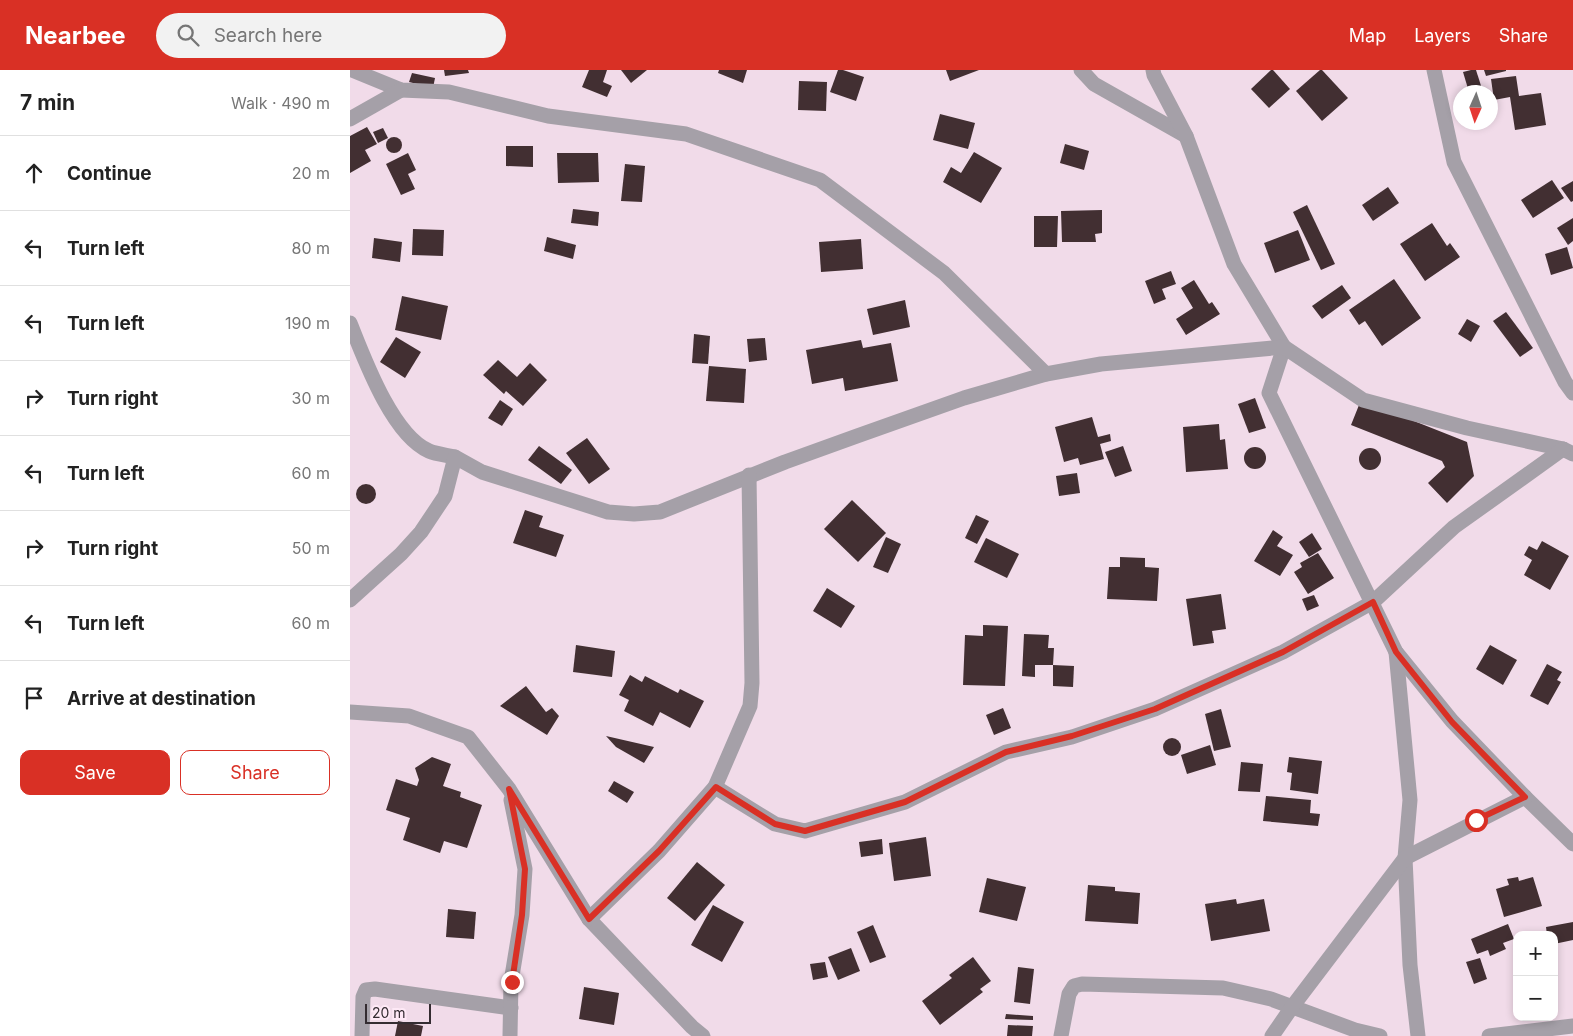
<!DOCTYPE html>
<html lang="en">
<head>
<meta charset="utf-8">
<style>
	:root { --surface:#fff; --page:#f2f2f2; --text:#222; --muted:#767676; --line:#e0e0e0; --accent:#d93025 }
	body { margin:0; font-family:Inter,sans-serif; background:var(--page); color:var(--text) }
	.controls { position:absolute; right:15px; bottom:15px; display:grid; overflow:hidden; border-radius:10px; box-shadow:0 2px 8px #0003 }
	.controls button { width:45px; height:45px; display:grid; place-items:center; padding:0; border:0; border-bottom:1px solid var(--line); background:var(--surface); color:var(--text); font:25px sans-serif }
	.compass { position:absolute; left:1103px; top:15px; width:45px; height:45px; border-radius:50%; background:var(--surface); box-shadow:0 2px 8px #0003; rotate:183deg }
	.scale { position:absolute; left:15px; bottom:12px; width:66px; box-sizing:border-box; padding-left:5px; border:2px solid #342c31; border-top:0; font-size:14px; line-height:18px; white-space:nowrap; color:#342c31; -webkit-text-stroke:4px #fee9f6; paint-order:stroke }
	.stop { position:absolute; width:15px; height:15px; margin:-11px; border:4px solid #d93025; border-radius:50%; background:#fff }
	.stop.end { background:#d93025; border-color:#fff; box-shadow:0 1px 5px #0008 }
	.list { margin:0; padding:0; list-style:none }
	h2 { display:flex; justify-content:space-between; align-items:center; height:65px; margin:0; padding:0 20px; font-size:21px }
	h2 small { font-size:16px; font-weight:400; color:var(--muted) }
	.list li { display:grid; grid-template-columns:32px 1fr auto; gap:15px; align-items:center; box-sizing:border-box; height:75px; padding:0 20px; border-top:1px solid var(--line) }
	.list b { display:block; font-size:19px; white-space:nowrap }
	.list em { font-size:16px; font-style:normal; color:var(--muted) }
	.actions { display:flex; gap:10px; padding:15px 20px }
	.actions a { flex:1; padding:11px 0; border:1px solid var(--accent); border-radius:10px; text-align:center; font-size:18px; color:var(--accent) }
	.actions .main { background:var(--accent); color:#fff }
	.icon { flex:none; width:28px; height:28px; fill:none; stroke:currentColor; stroke-width:2; stroke-linecap:round; stroke-linejoin:round }
	.map { position:relative; flex:none; width:1223px; height:966px; overflow:hidden }
	header { display:flex; align-items:center; gap:30px; box-sizing:border-box; height:70px; padding:0 25px; background:var(--accent); color:#fff }
	header strong { font-size:24px }
	nav { display:flex; gap:28px; margin-inline-start:auto; font-size:18px }
	.search { width:350px; height:45px; background:var(--page); display:flex; align-items:center; gap:12px; box-sizing:border-box; padding:0 18px; border-radius:28px; color:var(--muted); font-size:19px }
	main { display:flex }
	aside { flex:1; background:var(--surface) }
	.map>svg:first-child { display:block }
	.building { fill:#422f32 }
	.lines { fill:none; stroke-linecap:round; stroke-linejoin:round }
	.minor { stroke:#a5a0a8; stroke-width:15 }
	.route { stroke:#d93025; stroke-width:6 }
</style>
</head>
<body>
<header>
<strong>Nearbee</strong>
<div class="search"><svg class="icon" aria-label="search" viewBox="0 0 24 24"><circle cx="10" cy="10" r="6"/><path d="M15 15l6 6"/></svg>Search here</div>
<nav><a>Map</a><a>Layers</a><a>Share</a></nav>
</header>
<main>
<aside>
<h2>7 min<small>Walk · 490 m</small></h2>
<ul class="list">
<li><svg class="icon" aria-label="ahead" viewBox="0 0 24 24"><path d="M12 20V5M6 11l6-6 6 6"/></svg><div><b>Continue</b></div><em>20 m</em></li>
<li><svg class="icon" aria-label="left" viewBox="0 0 24 24"><path d="M17 20v-9H6M10 6l-5 5 5 5"/></svg><div><b>Turn left</b></div><em>80 m</em></li>
<li><svg class="icon" aria-label="left" viewBox="0 0 24 24"><path d="M17 20v-9H6M10 6l-5 5 5 5"/></svg><div><b>Turn left</b></div><em>190 m</em></li>
<li><svg class="icon" aria-label="right" viewBox="0 0 24 24"><path d="M7 20v-9h11M14 6l5 5-5 5"/></svg><div><b>Turn right</b></div><em>30 m</em></li>
<li><svg class="icon" aria-label="left" viewBox="0 0 24 24"><path d="M17 20v-9H6M10 6l-5 5 5 5"/></svg><div><b>Turn left</b></div><em>60 m</em></li>
<li><svg class="icon" aria-label="right" viewBox="0 0 24 24"><path d="M7 20v-9h11M14 6l5 5-5 5"/></svg><div><b>Turn right</b></div><em>50 m</em></li>
<li><svg class="icon" aria-label="left" viewBox="0 0 24 24"><path d="M17 20v-9H6M10 6l-5 5 5 5"/></svg><div><b>Turn left</b></div><em>60 m</em></li>
<li><svg class="icon" aria-label="arrive" viewBox="0 0 24 24"><path d="M6 21V4h12l-3 4 3 4H6"/></svg><div><b>Arrive at destination</b></div></li>
</ul>
<div class="actions"><a class="main">Save</a><a>Share</a></div>
</aside>
<div class="map">
<svg width="1223" height="966" viewBox="0 0 1223 966">
	<rect width="100%" height="100%" fill="#f1dbe9"/>
	<g class="building">
		<polygon points="94,0 118,0 119,3 95,6"/>
		<polygon points="239,0 257,0 253,12 262,16 257,27 232,17"/>
		<polygon points="271,0 297,0 281,13"/>
		<polygon points="369,0 397,0 393,13 368,3"/>
		<polygon points="488,0 493,0 514,7 506,31 480,22"/>
		<polygon points="596,0 629,0 600,11"/>
		<polygon points="921,0 923,0 940,19 919,38 901,19"/>
		<polygon points="970,0 972,0 998,28 972,51 946,21"/>
		<polygon points="1121,0 1126,0 1133,22 1119,22 1113,2"/>
		<polygon points="1134,0 1156,0 1156,1 1136,6"/>
		<polygon points="62,3 85,8 83,18 59,12"/>
		<polygon points="1166,6 1169,26 1191,23 1196,55 1165,60 1160,27 1144,30 1141,9"/>
		<polygon points="449,11 477,12 476,41 448,40"/>
		<polygon points="590,44 625,53 618,79 583,70"/>
		<polygon points="17,57 27,74 15,80 21,91 0,103 0,66"/>
		<polygon points="33,58 38,68 28,73 23,62"/>
		<circle cx="44" cy="75" r="8"/>
		<polygon points="715,74 739,81 734,100 710,93"/>
		<polygon points="156,76 183,76 183,97 156,96"/>
		<polygon points="624,82 652,98 631,133 593,112 601,97 611,103"/>
		<polygon points="58,83 66,100 58,104 65,119 51,125 36,94"/>
		<polygon points="207,83 248,83 249,112 208,113"/>
		<polygon points="275,94 295,96 292,132 271,131"/>
		<polygon points="1202,110 1214,128 1183,148 1171,130"/>
		<polygon points="1223,111 1223,131 1221,132 1211,118"/>
		<polygon points="1038,117 1049,133 1023,151 1012,135"/>
		<polygon points="957,135 985,194 971,200 943,142"/>
		<polygon points="223,139 249,142 248,156 221,153"/>
		<polygon points="752,140 752,163 745,164 746,172 712,172 711,141"/>
		<polygon points="684,146 708,146 707,177 684,177"/>
		<polygon points="1223,148 1223,171 1218,175 1207,158"/>
		<polygon points="1082,153 1097,176 1100,173 1110,187 1075,211 1050,174"/>
		<polygon points="63,159 94,160 93,186 62,185"/>
		<polygon points="948,160 960,190 925,203 914,173"/>
		<polygon points="197,167 226,175 223,189 194,181"/>
		<polygon points="24,168 52,172 50,192 22,188"/>
		<polygon points="511,169 513,199 471,202 469,172"/>
		<polygon points="1217,177 1223,198 1201,205 1195,184"/>
		<polygon points="821,201 826,214 812,219 816,229 804,234 795,211"/>
		<polygon points="1044,209 1071,248 1032,276 1015,251 1009,255 999,240"/>
		<polygon points="844,210 859,234 862,232 870,244 836,265 826,249 843,238 831,218"/>
		<polygon points="992,215 1001,228 972,249 962,236"/>
		<polygon points="52,226 98,236 91,270 45,260"/>
		<polygon points="555,230 560,257 523,265 517,239"/>
		<polygon points="1156,242 1183,278 1170,287 1143,251"/>
		<polygon points="1117,249 1130,256 1121,272 1108,264"/>
		<polygon points="344,264 360,266 358,294 342,293"/>
		<polygon points="46,267 71,282 55,308 30,292"/>
		<polygon points="415,268 417,290 399,292 397,269"/>
		<polygon points="511,270 513,278 541,273 548,311 495,321 493,308 462,314 456,280"/>
		<polygon points="148,290 167,307 180,293 197,310 173,336 156,321 154,324 133,305"/>
		<polygon points="359,296 396,299 394,333 356,331"/>
		<polygon points="905,328 916,358 899,363 888,334"/>
		<polygon points="150,330 163,339 152,356 138,348"/>
		<polygon points="1011,330 1117,372 1124,406 1097,433 1078,413 1095,397 1092,391 1001,355"/>
		<polygon points="742,347 748,367 760,364 761,371 750,374 754,389 730,395 728,388 714,392 705,357"/>
		<polygon points="869,354 870,370 875,369 878,399 836,402 833,357"/>
		<polygon points="237,368 260,399 239,414 216,383"/>
		<polygon points="189,376 222,400 211,414 178,390"/>
		<polygon points="773,376 782,401 765,407 755,382"/>
		<circle cx="905" cy="388" r="11"/>
		<circle cx="1020" cy="389" r="11"/>
		<polygon points="727,403 730,423 709,426 706,406"/>
		<circle cx="16" cy="424" r="10"/>
		<polygon points="502,430 536,463 508,492 474,459"/>
		<polygon points="175,440 193,446 189,457 214,465 206,487 163,473"/>
		<polygon points="626,445 639,451 627,474 615,468"/>
		<polygon points="923,460 933,467 927,476 943,485 930,506 904,491"/>
		<polygon points="962,463 972,479 959,487 949,472"/>
		<polygon points="536,467 551,474 538,503 523,497"/>
		<polygon points="636,468 669,484 657,508 624,492"/>
		<polygon points="1192,471 1219,486 1200,520 1174,505 1182,490 1174,485 1179,476 1187,480"/>
		<polygon points="968,483 984,508 958,524 944,502 952,497 950,493"/>
		<polygon points="770,487 795,488 795,497 809,498 807,531 757,529 759,497 770,497"/>
		<polygon points="477,518 505,536 491,558 463,541"/>
		<polygon points="871,524 876,559 862,561 864,573 843,576 836,529"/>
		<polygon points="964,525 969,536 957,541 952,529"/>
		<polygon points="633,555 658,556 655,616 613,615 615,565 633,566"/>
		<polygon points="674,564 699,565 698,578 704,578 703,595 685,595 685,607 672,606"/>
		<polygon points="226,575 265,581 262,607 223,602"/>
		<polygon points="1140,575 1167,590 1153,615 1126,599"/>
		<polygon points="1197,594 1212,602 1207,610 1211,612 1198,635 1180,626"/>
		<polygon points="703,595 724,596 723,617 703,616"/>
		<polygon points="280,605 292,612 295,606 328,623 330,619 354,631 340,658 310,642 303,656 274,641 279,630 269,625"/>
		<polygon points="176,616 196,642 202,638 209,646 197,665 150,636"/>
		<polygon points="653,638 661,658 644,665 636,645"/>
		<polygon points="871,639 881,677 864,681 855,644"/>
		<polygon points="256,666 304,677 294,693 266,677"/>
		<circle cx="822" cy="677" r="9"/>
		<polygon points="860,675 866,695 837,704 831,685"/>
		<polygon points="82,687 101,694 93,716 111,722 110,727 132,735 117,778 94,771 90,783 53,770 60,748 36,740 46,709 67,716 69,710 65,698"/>
		<polygon points="939,687 972,691 968,724 940,720 942,703 937,702"/>
		<polygon points="891,692 913,694 910,722 888,721"/>
		<polygon points="264,711 284,722 277,733 258,721"/>
		<polygon points="916,726 961,730 960,743 970,744 968,756 913,751"/>
		<polygon points="576,767 581,806 544,811 539,773"/>
		<polygon points="532,769 533,784 511,787 509,772"/>
		<polygon points="347,792 375,815 345,851 317,828"/>
		<polygon points="1168,807 1169,811 1183,807 1192,836 1154,847 1146,819 1159,815 1157,809"/>
		<polygon points="637,808 676,817 667,851 629,842"/>
		<polygon points="738,815 765,817 765,821 790,823 788,854 735,851"/>
		<polygon points="886,829 887,834 914,829 920,861 861,871 855,834"/>
		<polygon points="363,835 394,852 372,892 341,875"/>
		<polygon points="98,839 126,842 124,869 96,867"/>
		<polygon points="1223,852 1223,870 1204,874 1204,865 1197,865 1196,857"/>
		<polygon points="1158,854 1164,869 1153,873 1156,879 1140,886 1138,880 1127,884 1121,869"/>
		<polygon points="523,855 536,887 520,893 507,862"/>
		<polygon points="501,878 510,901 488,910 478,887"/>
		<polygon points="623,887 641,911 630,919 633,922 590,955 572,931 602,908 599,905"/>
		<polygon points="1130,888 1137,909 1124,914 1116,892"/>
		<polygon points="475,892 478,907 463,910 460,894"/>
		<polygon points="668,897 684,899 680,934 664,932"/>
		<polygon points="234,917 269,923 264,955 229,949"/>
		<polygon points="656,944 683,946 683,950 655,949"/>
		<polygon points="48,951 73,956 71,966 45,966"/>
		<polygon points="658,955 683,956 682,966 657,966"/>
	</g>
	<g class="lines">
		<g class="minor">
			<polyline points="2,0 51,20 99,22 198,46 336,64 470,110 594,203 696,304"/>
			<polyline points="731,0 744,14 836,66"/>
			<polyline points="803,0 804,5 836,66 884,194 934,277 919,323 1046,582 1102,651 1175,727 1223,774"/>
			<polyline points="1084,0 1104,92 1215,312 1223,323"/>
			<polyline points="0,49 51,20"/>
			<path d="M0,253C14,288 42,365 79,381C86,384 96,385 105,387"/>
			<polyline points="0,530 51,484 71,462 95,426 105,387 132,402 258,442 284,444 310,442 435,392 507,366 614,328 696,304 751,294 934,277 1013,330 1117,358 1213,379 1223,384"/>
			<polyline points="1046,582 1060,730 1055,788 1060,895 1068,966"/>
			<polyline points="0,642 59,646 118,667 159,719 239,849 342,957 353,966"/>
			<polyline points="365,717 425,754 455,761 555,732 656,682 722,667 805,639 933,582 1023,532 1104,457 1213,379"/>
			<polyline points="239,849 309,781 365,717 400,636 402,613 399,405"/>
			<polyline points="12,966 13,927 16,920 25,919 161,938"/>
			<polyline points="160,966 161,912 172,845 175,799 161,730"/>
			<polyline points="711,966 719,924 724,916 732,914 873,918 921,929 1005,960 1030,966"/>
			<polyline points="922,966 942,937 1055,788 1175,727"/>
			<polyline points="1139,966 1223,956"/>
		</g>
	</g>
	<g class="lines">
		<polyline class="route" points="162,912 172,845 175,799 159,719 239,849 309,781 366,717 425,754 455,761 555,732 656,682 722,666 805,639 933,582 1023,532 1046,582 1102,652 1175,727 1126,750"/>
	</g>
</svg>
<div class="controls">
<button>+</button>
<button>−</button>
</div>
<svg class="compass" viewBox="-18 -18 36 36"><path d="M0-13l5 13h-10z" fill="#e53935"/><path d="M0 13l5-13h-10z" fill="#767676"/></svg>
<div class="scale">20 m</div>
<div class="stop" style="left:1126px;top:750px"></div>
<div class="stop end" style="left:162px;top:912px"></div>
</div>
</main>
</body>
</html>
